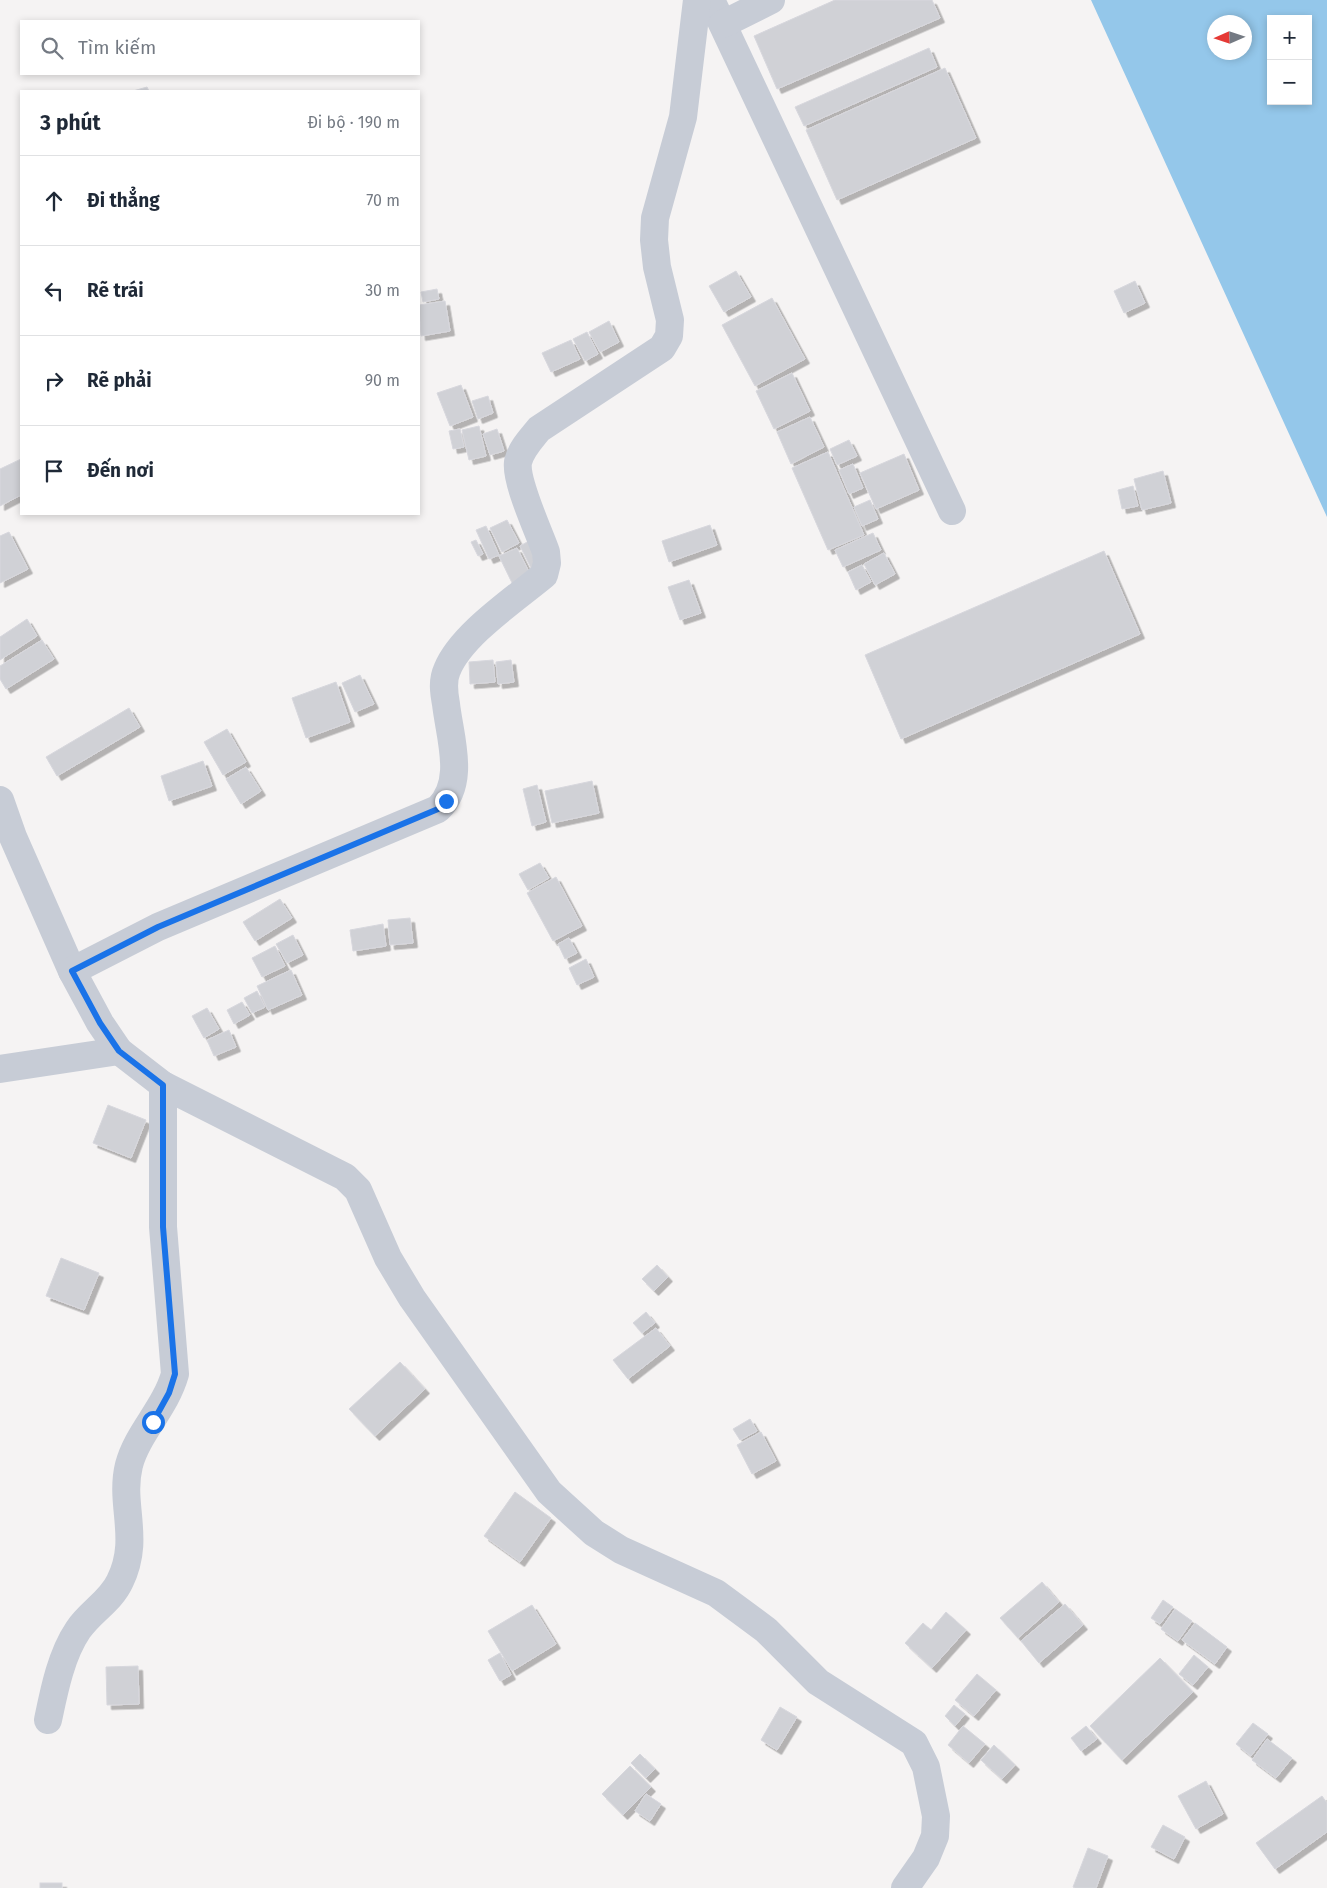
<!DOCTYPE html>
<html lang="vi">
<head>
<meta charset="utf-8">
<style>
	:root { --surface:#fff; --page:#f2f2f3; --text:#1f2937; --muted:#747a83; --line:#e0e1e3 }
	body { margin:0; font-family:"Fira Sans",sans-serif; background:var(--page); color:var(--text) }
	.controls { position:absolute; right:15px; top:15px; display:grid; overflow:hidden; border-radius:0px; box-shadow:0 2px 8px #0003 }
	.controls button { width:45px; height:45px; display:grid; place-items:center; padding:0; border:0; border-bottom:1px solid var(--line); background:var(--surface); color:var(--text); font:25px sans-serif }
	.compass { position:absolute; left:1207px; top:15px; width:45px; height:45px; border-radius:50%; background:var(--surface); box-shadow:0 2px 8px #0003; rotate:267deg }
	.stop { position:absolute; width:15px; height:15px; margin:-11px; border:4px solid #1a73e8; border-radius:50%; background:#fff }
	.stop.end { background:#1a73e8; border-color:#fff; box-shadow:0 1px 5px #0008 }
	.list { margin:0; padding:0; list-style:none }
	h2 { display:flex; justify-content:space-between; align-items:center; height:65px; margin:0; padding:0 20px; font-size:21px }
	h2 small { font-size:16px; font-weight:400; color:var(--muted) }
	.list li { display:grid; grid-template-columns:32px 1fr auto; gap:15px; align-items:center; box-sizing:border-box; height:90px; padding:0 20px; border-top:1px solid var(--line) }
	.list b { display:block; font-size:19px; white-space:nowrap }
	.list em { font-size:16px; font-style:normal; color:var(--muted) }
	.icon { flex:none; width:28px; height:28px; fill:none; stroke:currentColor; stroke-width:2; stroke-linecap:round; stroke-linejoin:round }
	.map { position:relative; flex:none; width:1327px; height:1888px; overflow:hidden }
	.search { position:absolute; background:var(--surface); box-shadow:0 2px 8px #0003; left:20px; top:20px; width:400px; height:55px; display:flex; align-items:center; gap:12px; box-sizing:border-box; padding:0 18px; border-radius:0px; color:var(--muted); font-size:19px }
	.panel { position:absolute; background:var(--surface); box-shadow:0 2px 8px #0003; left:20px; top:90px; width:400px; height:425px; border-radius:0px }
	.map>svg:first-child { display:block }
	.water { fill:#94c7ea; fill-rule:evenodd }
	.building { fill:#d0d1d6; stroke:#d7d7dd; filter:url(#shadow) }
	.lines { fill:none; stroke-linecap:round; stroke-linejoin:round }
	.street { stroke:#c7ccd6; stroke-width:28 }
	.route { stroke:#1a73e8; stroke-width:6 }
</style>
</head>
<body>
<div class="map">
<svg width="1327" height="1888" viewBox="0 0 1327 1888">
	<defs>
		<filter id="shadow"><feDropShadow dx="4.5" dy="4.5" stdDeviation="0" flood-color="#0004"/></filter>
	</defs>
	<rect width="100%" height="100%" fill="#f5f3f3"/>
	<path class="water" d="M1091,0H1327V517ZM1271,19H1308V101H1271ZM1214,22H1244V52H1214Z"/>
	<g class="building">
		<polygon points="835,0 932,0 940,18 777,89 754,36"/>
		<polygon points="929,48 937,67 804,126 795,107"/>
		<polygon points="945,68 976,138 837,200 806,130"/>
		<polygon points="147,87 149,91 133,91"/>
		<polygon points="736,271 751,297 724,312 709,286"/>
		<polygon points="1135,281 1145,303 1124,313 1114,291"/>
		<polygon points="437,289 439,299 423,302 421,292"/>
		<polygon points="772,298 805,359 755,386 722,325"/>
		<polygon points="445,301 450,331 421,336 419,305"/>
		<polygon points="609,321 619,342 600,352 589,332"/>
		<polygon points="587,332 598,354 585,361 573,339"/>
		<polygon points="571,340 580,359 551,372 542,353"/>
		<polygon points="792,373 810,411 774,429 756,391"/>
		<polygon points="461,385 473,417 450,426 437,393"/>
		<polygon points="488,396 493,413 478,419 472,401"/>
		<polygon points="810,417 824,447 791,464 777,432"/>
		<polygon points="479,426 486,456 469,460 462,430"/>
		<polygon points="460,429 464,447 453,449 449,431"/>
		<polygon points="497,429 504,451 490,455 483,434"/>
		<polygon points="849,440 857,456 837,465 830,449"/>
		<polygon points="828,452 864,535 828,550 792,468"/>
		<polygon points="904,454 919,490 876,509 860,473"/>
		<polygon points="21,459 21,495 0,506 0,469"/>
		<polygon points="853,464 863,488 849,494 839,470"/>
		<polygon points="1163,471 1171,503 1142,510 1134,479"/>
		<polygon points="1133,486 1138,506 1122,509 1118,490"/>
		<polygon points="870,500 878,519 862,526 854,507"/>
		<polygon points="507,520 519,543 502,552 490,528"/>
		<polygon points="710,525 717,545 669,562 662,541"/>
		<polygon points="486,526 499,555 489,559 476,530"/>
		<polygon points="9,532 28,569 0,583 0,536"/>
		<polygon points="873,533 881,550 843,567 835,550"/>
		<polygon points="536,537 533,572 520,546"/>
		<polygon points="476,540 483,554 478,556 471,542"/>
		<polygon points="517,548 532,578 514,587 499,556"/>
		<polygon points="1104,551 1140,634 901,739 865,655"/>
		<polygon points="884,553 895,574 875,585 864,564"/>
		<polygon points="862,565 871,582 856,590 848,572"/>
		<polygon points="689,580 701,613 680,620 668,587"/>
		<polygon points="27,619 37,636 0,660 0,637"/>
		<polygon points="42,640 54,659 6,689 0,679 0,666"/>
		<polygon points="493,660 495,682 470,684 469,662"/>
		<polygon points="511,660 514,682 498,684 496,662"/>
		<polygon points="360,675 374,704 355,712 342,683"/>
		<polygon points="336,682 350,722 306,738 292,698"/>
		<polygon points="129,708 140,727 57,776 46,757"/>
		<polygon points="227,729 246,762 223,775 204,742"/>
		<polygon points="203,761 212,786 169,801 161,776"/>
		<polygon points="246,767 261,791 241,804 226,779"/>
		<polygon points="592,781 599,813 552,823 545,791"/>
		<polygon points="537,785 546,822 532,826 523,789"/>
		<polygon points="540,863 549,878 528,890 519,874"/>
		<polygon points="556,877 582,926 553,941 527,893"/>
		<polygon points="280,899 292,918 255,941 243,922"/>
		<polygon points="410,918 413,943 390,945 388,920"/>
		<polygon points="383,924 386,946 353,951 350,930"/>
		<polygon points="293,935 303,955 287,963 276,944"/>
		<polygon points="569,938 577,953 565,959 558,944"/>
		<polygon points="275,946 285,966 262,977 252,958"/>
		<polygon points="586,959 594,977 577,985 569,968"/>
		<polygon points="291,970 302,995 268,1010 257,986"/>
		<polygon points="257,991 265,1007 252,1013 244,998"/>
		<polygon points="242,1002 250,1015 234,1024 227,1010"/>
		<polygon points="207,1008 219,1029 204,1038 192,1016"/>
		<polygon points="229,1030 236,1047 214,1056 207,1040"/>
		<polygon points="108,1105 146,1120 131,1158 93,1143"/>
		<polygon points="61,1258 99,1273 84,1310 46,1296"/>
		<polygon points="657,1265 668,1277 654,1291 642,1279"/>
		<polygon points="646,1312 655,1323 642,1333 633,1323"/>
		<polygon points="656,1328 670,1346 628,1379 613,1360"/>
		<polygon points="400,1362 425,1389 375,1436 349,1409"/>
		<polygon points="750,1419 757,1431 740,1440 733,1429"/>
		<polygon points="761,1432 776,1461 752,1474 737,1445"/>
		<polygon points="515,1492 551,1518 520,1562 484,1536"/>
		<polygon points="1042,1582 1059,1602 1018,1638 1000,1618"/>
		<polygon points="1163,1600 1173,1607 1160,1624 1151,1618"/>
		<polygon points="1065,1604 1083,1625 1039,1663 1021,1641"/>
		<polygon points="532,1605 556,1644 512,1671 488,1631"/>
		<polygon points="1175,1609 1192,1621 1178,1641 1161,1629"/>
		<polygon points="946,1612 966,1630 932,1668 905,1643 923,1623 931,1630"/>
		<polygon points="1195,1623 1227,1647 1215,1664 1182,1640"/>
		<polygon points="500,1653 511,1675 500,1681 488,1660"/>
		<polygon points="1194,1655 1208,1667 1193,1685 1179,1674"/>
		<polygon points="1160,1658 1193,1692 1122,1760 1090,1726"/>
		<polygon points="138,1666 139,1704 107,1705 106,1667"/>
		<polygon points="977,1674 996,1690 974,1716 955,1700"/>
		<polygon points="954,1705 965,1714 955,1726 945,1716"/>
		<polygon points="780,1707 797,1717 777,1750 761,1740"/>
		<polygon points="1253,1723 1268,1734 1251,1756 1236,1744"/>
		<polygon points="963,1726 985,1744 969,1763 948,1745"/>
		<polygon points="1086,1726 1097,1739 1081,1751 1071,1738"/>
		<polygon points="1267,1739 1292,1758 1276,1778 1252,1760"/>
		<polygon points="994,1745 1015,1765 1002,1779 981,1760"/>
		<polygon points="640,1754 655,1769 646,1778 631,1763"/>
		<polygon points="630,1766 651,1787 623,1815 602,1794"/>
		<polygon points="1206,1781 1223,1814 1196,1829 1178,1796"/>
		<polygon points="646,1794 661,1804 650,1821 635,1811"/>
		<polygon points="1322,1796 1327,1803 1327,1832 1275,1869 1256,1843"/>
		<polygon points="1163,1825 1185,1837 1174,1859 1151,1847"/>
		<polygon points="1088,1848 1108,1856 1096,1888 1075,1888 1073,1887"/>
		<rect x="40" y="1883" width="22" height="5"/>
	</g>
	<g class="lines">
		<g class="street">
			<polyline points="711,0 952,511"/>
			<polyline points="723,24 771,0"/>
			<polyline points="0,800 13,837 72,971 100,1023 119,1051 163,1085 345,1177 358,1190 388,1258 412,1298 549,1492 594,1533 621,1550 716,1593 766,1630 818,1682 914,1743 926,1767 936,1816 935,1836 926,1858 905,1888"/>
			<path d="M72,971L158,927L438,809C466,782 450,739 446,704C444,693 442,681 447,670C461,635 514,600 544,575L547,563L546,552C539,532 515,481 518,462C521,449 531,439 539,429L662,348L669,336L670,320L657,267L654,240L655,218L683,117L697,0"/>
			<polyline points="0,1069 119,1051"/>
			<path d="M48,1720C54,1691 61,1655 78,1630C90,1612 111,1601 120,1581C141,1538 119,1505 129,1465C138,1432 165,1409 175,1374L163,1227V1085"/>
		</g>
	</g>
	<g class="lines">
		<polyline class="route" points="153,1422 169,1393 175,1374 163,1227 163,1085 119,1051 100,1023 72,971 158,927 438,809 446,801"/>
	</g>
</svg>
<div class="controls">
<button>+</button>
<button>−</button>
</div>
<svg class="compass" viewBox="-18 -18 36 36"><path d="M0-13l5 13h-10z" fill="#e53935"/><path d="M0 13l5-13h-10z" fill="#747a83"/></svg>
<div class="stop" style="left:153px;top:1422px"></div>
<div class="stop end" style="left:446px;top:801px"></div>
<div class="search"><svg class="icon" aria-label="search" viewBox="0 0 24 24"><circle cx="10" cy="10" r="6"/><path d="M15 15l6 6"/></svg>Tìm kiếm</div>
<section class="panel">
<h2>3 phút<small>Đi bộ · 190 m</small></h2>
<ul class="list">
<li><svg class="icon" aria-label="ahead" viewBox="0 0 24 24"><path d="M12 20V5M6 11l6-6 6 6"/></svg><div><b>Đi thẳng</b></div><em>70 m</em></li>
<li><svg class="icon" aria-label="left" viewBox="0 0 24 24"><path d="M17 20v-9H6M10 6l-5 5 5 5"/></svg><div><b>Rẽ trái</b></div><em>30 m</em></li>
<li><svg class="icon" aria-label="right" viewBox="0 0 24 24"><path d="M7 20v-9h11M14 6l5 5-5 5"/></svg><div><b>Rẽ phải</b></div><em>90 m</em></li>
<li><svg class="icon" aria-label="arrive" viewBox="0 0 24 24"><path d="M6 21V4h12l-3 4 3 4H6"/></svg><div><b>Đến nơi</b></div></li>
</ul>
</section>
</div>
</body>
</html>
